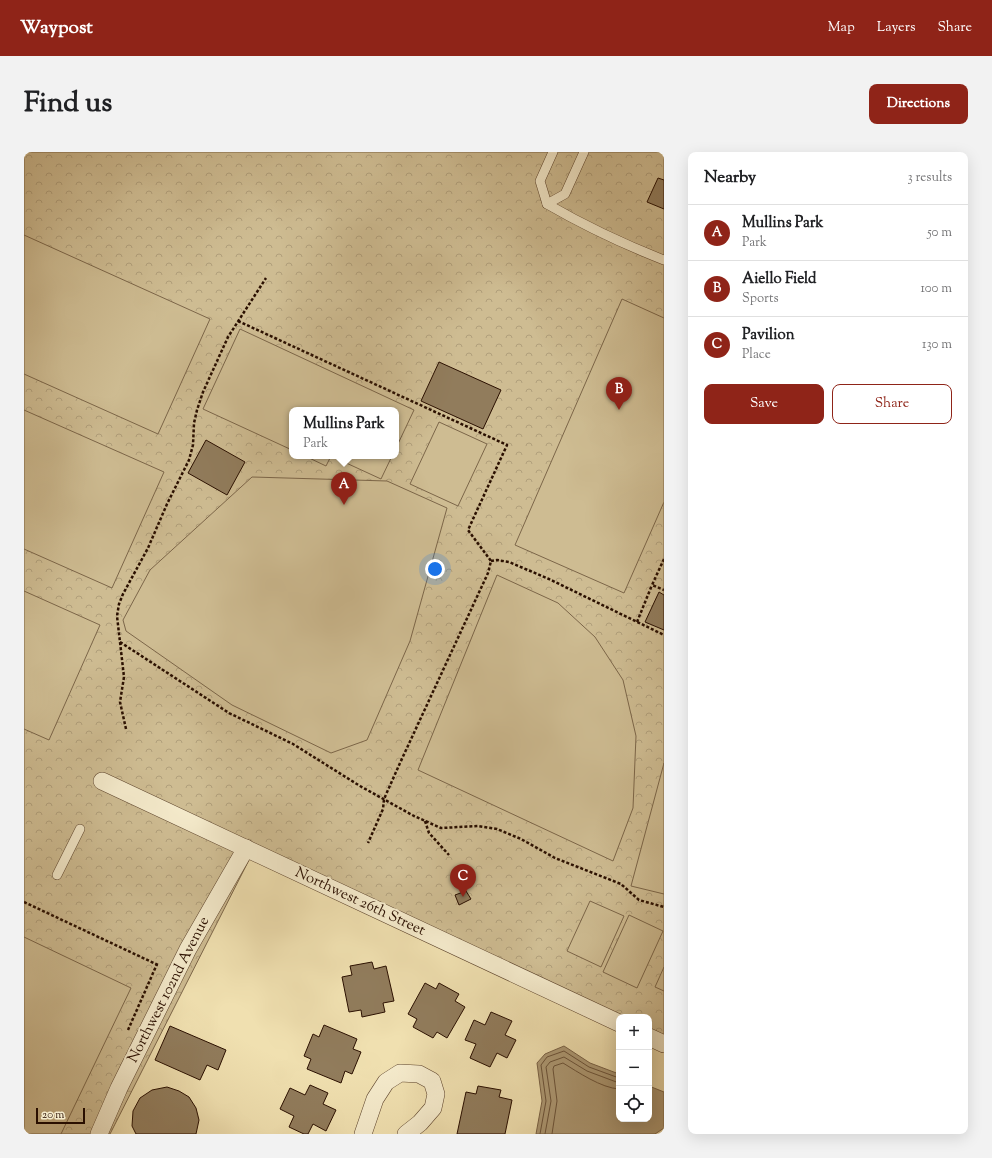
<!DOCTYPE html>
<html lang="en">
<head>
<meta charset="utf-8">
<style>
	:root { --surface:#fff; --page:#f2f2f2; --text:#202124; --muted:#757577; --line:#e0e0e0; --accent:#8f2418 }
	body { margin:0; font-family:"Sorts Mill Goudy",serif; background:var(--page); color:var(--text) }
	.controls { position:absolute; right:12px; bottom:12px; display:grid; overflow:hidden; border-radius:8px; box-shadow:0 4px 16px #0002 }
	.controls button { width:36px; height:36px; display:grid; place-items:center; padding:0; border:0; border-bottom:1px solid var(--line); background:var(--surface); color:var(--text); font:20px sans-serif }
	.scale { position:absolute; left:12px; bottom:10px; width:49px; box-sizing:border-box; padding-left:4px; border:2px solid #2a0f00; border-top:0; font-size:11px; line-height:14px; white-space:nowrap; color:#2a0f00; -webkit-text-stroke:3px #f5ebcc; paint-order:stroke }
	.you { position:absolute; left:411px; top:417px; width:14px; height:14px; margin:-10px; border:3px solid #fff; border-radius:50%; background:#1a73e8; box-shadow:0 0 0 6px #1a73e833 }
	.badge { display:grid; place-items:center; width:26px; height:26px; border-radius:50%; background:var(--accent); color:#fff; font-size:13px; font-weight:700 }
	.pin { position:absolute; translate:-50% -33px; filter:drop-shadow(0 1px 2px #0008) }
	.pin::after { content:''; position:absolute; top:21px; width:14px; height:12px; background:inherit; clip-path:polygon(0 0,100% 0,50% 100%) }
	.popup { position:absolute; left:265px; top:255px; width:110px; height:52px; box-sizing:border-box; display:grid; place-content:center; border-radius:8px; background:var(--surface); filter:drop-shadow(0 1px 3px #0005); font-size:13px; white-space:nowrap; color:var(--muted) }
	.popup b { font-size:15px; color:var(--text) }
	.popup::after { content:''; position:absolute; left:50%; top:100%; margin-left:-8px; border:8px solid transparent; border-top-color:var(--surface) }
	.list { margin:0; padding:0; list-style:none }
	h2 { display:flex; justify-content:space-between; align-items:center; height:52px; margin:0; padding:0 16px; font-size:17px }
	h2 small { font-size:13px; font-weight:400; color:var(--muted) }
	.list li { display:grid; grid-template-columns:26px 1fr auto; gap:12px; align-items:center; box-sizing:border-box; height:56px; padding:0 16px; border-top:1px solid var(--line) }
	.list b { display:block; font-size:15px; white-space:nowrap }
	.list p { margin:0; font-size:13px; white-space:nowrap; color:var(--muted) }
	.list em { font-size:13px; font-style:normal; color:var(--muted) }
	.actions { display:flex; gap:8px; padding:12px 16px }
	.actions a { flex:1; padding:9px 0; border:1px solid var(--accent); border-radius:8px; text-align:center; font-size:14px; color:var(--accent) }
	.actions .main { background:var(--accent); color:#fff }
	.icon { flex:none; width:22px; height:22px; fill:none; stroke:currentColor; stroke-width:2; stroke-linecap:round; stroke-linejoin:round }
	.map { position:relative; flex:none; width:640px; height:982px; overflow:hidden; border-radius:8px }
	header { display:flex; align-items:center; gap:24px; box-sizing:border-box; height:56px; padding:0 20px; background:var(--accent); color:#fff }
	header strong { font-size:19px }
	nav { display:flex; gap:22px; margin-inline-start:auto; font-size:14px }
	.intro { display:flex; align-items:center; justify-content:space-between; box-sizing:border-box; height:96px; padding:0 24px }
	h1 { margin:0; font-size:28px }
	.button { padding:10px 18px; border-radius:8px; background:var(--accent); color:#fff; font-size:14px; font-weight:700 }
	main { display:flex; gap:24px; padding:0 24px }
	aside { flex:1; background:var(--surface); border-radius:8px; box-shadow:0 4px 16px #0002 }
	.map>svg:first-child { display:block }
	.park { fill:url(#park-crowns); stroke:#7c6649; fill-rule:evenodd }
	.pitch { fill:#cebc92; stroke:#7c6649 }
	.water { fill:#ad9974; stroke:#796246 }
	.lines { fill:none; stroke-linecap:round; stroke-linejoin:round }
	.shore { stroke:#6c543a; stroke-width:1 }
	.building { fill:#917c5c; stroke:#2a0f00 }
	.lane-casing { stroke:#5c432c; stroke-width:10 }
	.street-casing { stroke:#5c432c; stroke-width:18 }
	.path { stroke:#2a0f00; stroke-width:2.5; stroke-dasharray:3 2; stroke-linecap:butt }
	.lane { stroke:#f5ebcc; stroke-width:9 }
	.street { stroke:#f5ebcc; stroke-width:17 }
	.labels { text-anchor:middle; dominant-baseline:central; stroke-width:4; stroke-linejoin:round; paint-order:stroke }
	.street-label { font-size:15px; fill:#2a0f00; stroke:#f5ebcc }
</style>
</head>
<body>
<header>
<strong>Waypost</strong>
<nav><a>Map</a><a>Layers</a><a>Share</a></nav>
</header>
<div class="intro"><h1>Find us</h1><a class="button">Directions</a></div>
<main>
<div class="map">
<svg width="640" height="982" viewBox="0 0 640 982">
	<defs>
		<pattern id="park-crowns" width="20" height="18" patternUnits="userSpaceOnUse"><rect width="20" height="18" fill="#cebc92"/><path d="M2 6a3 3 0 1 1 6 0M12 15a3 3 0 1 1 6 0" fill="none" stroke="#b1a07c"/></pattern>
	</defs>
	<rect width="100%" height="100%" fill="#f0e0b0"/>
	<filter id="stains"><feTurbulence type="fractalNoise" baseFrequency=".005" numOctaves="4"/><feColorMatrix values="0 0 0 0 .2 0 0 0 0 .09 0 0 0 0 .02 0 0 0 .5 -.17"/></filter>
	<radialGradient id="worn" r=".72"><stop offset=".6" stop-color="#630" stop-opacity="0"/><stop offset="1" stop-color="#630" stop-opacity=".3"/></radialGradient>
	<path class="park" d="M0,0H640V898L625,891V865H595L226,706L86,982H0ZM268,258H372V304H268Z"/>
	<g class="pitch">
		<polygon points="0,83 186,167 134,282 0,222"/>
		<polygon points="598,147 640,166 640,350 600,441 491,393"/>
		<polygon points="216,177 390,258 372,296 372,258 268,258 268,298 179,257"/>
		<polygon points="0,258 140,320 88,436 0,397"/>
		<polygon points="415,270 463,292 434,354 386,332"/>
		<polygon points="281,304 307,304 302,314"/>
		<polygon points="307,304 368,304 357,327"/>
		<polygon points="228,325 363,329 423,356 386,489 343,588 307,601 208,553 102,479 99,468 126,418"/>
		<polygon points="473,423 534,451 571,485 599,528 612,584 609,656 589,709 394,618"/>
		<polygon points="0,439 76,473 25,588 0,577"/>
		<polygon points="640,611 640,742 607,734"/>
		<polygon points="566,749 600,764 577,815 543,799"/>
		<polygon points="605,763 639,779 613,836 579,820"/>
		<polygon points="0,785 107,836 37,982 0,982"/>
		<polygon points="640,815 640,839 631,835"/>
	</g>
	<polygon class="water" points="540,894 566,911 595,922 595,967 625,967 625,934 640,940 640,976 631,982 512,982 518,949 513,911 521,902"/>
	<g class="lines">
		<g class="shore">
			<polyline points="516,982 522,949 517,913 523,905 540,899 565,915 595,926"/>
			<polyline points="521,982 527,949 522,915 526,910 540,905 563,919 595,931"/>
			<path d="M528,982L533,949L529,917L530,914L539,911C554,920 577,936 595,937"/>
		</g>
	</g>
	<g class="building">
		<polygon points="634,26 640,28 640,57 623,50"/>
		<polygon points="415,210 477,238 459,277 397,249"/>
		<polygon points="182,288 221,310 203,343 164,321"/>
		<polygon points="635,440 640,443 640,478 621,470"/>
		<polygon points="442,739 447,747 435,753 431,743"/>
		<polygon points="348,810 350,817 362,814 370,849 359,851 361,860 338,865 337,858 325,860 318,825 328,823 326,814"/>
		<polygon points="401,831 412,837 415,831 435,842 431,849 441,855 423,886 413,880 409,886 389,875 393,867 384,862"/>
		<polygon points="467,860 488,869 481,883 492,888 483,906 473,901 466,915 446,906 452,892 441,888 450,868 461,873"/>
		<polygon points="300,873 333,887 329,897 337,900 328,922 321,919 317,931 283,917 287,907 280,904 289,882 295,885"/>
		<polygon points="146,874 202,898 194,918 183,913 176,928 131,908"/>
		<polygon points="286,933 304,941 299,952 312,958 302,979 289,972 284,982 280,982 265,975 270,964 256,957 266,936 281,943"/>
		<polygon points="454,934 477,938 475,945 488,948 481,982 433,982 442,940 452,942"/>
		<polygon points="143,935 155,939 165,945 172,956 175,968 172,982 112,982 108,974 109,959 116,946 128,938"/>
	</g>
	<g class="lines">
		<g class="lane-casing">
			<g id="lane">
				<path d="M529,0L516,29L523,52C561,74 599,92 640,108"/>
				<polyline points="523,52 541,42 560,0"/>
				<polyline points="33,723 56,677"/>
			</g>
		</g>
		<g class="street-casing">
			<g id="street">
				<polyline points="78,629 595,871"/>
				<polyline points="625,885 640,892"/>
				<polyline points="75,982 95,936 164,797 222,696"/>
				<polyline points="339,982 351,947 362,930 376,921 395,922 408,929 412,942 409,956 396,971 382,982"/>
			</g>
		</g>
		<g class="path">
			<polyline points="214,169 483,293 444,378 467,409 464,421 376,611 360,647 359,657 344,691"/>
			<polyline points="640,407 628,433 640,438"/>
			<polyline points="467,409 473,408 485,410 525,427 640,483"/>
			<polyline points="613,470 628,433"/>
			<polyline points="96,490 205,561 269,592 336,634 390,664 417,676 454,674 473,677 497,687 531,706 597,732 615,748 640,755"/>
			<polyline points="102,577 96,550 100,525 93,464 95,452 99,442 124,396 143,352 165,308 169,293 170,271 173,258 179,240 204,185 242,126"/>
			<polyline points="401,669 405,681 425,703"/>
			<polyline points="0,750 134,813"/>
			<polyline points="104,878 133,812"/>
		</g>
		<use href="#lane" class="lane"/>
		<use href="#street" class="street"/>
	</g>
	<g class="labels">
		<g class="street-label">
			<text transform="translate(336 750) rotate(25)">Northwest 26th Street</text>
			<text transform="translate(145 838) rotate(-63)">Northwest 102nd Avenue</text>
		</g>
	</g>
	<rect width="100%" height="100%" filter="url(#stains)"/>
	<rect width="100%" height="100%" fill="url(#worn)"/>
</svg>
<div class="controls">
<button>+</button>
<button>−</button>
<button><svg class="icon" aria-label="locate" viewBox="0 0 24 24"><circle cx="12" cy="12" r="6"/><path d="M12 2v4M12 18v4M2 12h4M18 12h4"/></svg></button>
</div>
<div class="scale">20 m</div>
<div class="you"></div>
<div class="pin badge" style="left:320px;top:353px">A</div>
<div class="popup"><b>Mullins Park</b>Park</div>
<div class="pin badge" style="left:595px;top:258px">B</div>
<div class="pin badge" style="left:439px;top:745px">C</div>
</div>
<aside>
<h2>Nearby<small>3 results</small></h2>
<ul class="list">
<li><span class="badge">A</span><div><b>Mullins Park</b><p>Park</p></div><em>50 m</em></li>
<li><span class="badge">B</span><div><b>Aiello Field</b><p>Sports</p></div><em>100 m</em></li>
<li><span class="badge">C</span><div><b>Pavilion</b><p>Place</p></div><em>130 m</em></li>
</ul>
<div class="actions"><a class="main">Save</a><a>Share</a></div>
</aside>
</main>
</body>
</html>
